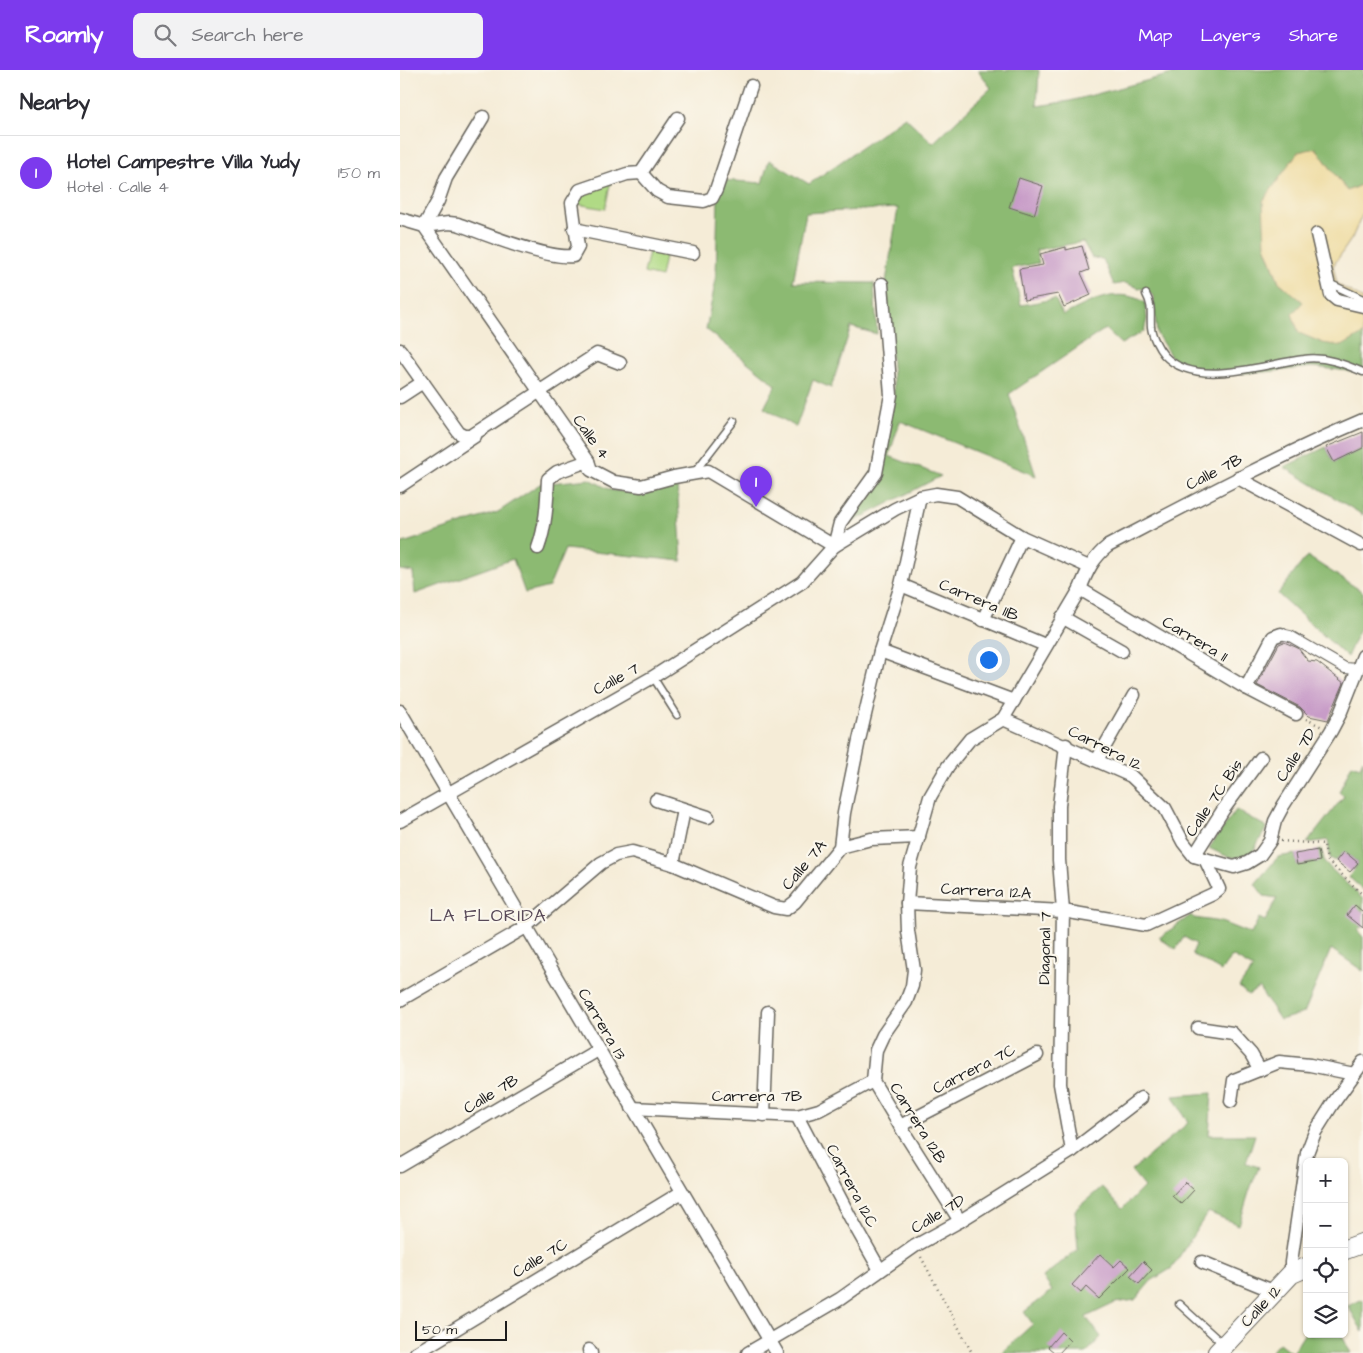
<!DOCTYPE html>
<html lang="en">
<head>
<meta charset="utf-8">
<style>
	:root { --surface:#fff; --page:#f2f2f3; --text:#2b2b33; --muted:#7c7c81; --line:#e1e1e2; --accent:#7c3aed }
	body { margin:0; font-family:"Architects Daughter",sans-serif; background:var(--page); color:var(--text) }
	.controls { position:absolute; right:15px; bottom:15px; display:grid; overflow:hidden; border-radius:8px; box-shadow:0 1px 4px #0004 }
	.controls button { width:45px; height:45px; display:grid; place-items:center; padding:0; border:0; border-bottom:1px solid var(--line); background:var(--surface); color:var(--text); font:25px sans-serif }
	.scale { position:absolute; left:15px; bottom:12px; width:92px; box-sizing:border-box; padding-left:5px; border:2px solid #1c1c1c; border-top:0; font-size:14px; line-height:18px; white-space:nowrap; color:#1c1c1c; -webkit-text-stroke:4px #fbf7ec; paint-order:stroke }
	.you { position:absolute; left:588px; top:589px; width:18px; height:18px; margin:-12px; border:4px solid #fff; border-radius:50%; background:#1a73e8; box-shadow:0 0 0 8px #1a73e833 }
	.badge { display:grid; place-items:center; width:32px; height:32px; border-radius:50%; background:var(--accent); color:#fff; font-size:16px; font-weight:700 }
	.pin { position:absolute; translate:-50% -41px; filter:drop-shadow(0 1px 2px #0008) }
	.pin::after { content:''; position:absolute; top:26px; width:18px; height:15px; background:inherit; clip-path:polygon(0 0,100% 0,50% 100%) }
	.list { margin:0; padding:0; list-style:none }
	h2 { display:flex; justify-content:space-between; align-items:center; height:65px; margin:0; padding:0 20px; font-size:21px }
	h2 small { font-size:16px; font-weight:400; color:var(--muted) }
	.list li { display:grid; grid-template-columns:32px 1fr auto; gap:15px; align-items:center; box-sizing:border-box; height:75px; padding:0 20px; border-top:1px solid var(--line) }
	.list b { display:block; font-size:19px; white-space:nowrap }
	.list p { margin:0; font-size:16px; white-space:nowrap; color:var(--muted) }
	.list em { font-size:16px; font-style:normal; color:var(--muted) }
	.icon { flex:none; width:28px; height:28px; fill:none; stroke:currentColor; stroke-width:2; stroke-linecap:round; stroke-linejoin:round }
	.map { position:relative; flex:none; width:963px; height:1283px; overflow:hidden }
	header { display:flex; align-items:center; gap:30px; box-sizing:border-box; height:70px; padding:0 25px; background:var(--accent); color:#fff }
	header strong { font-size:24px }
	nav { display:flex; gap:28px; margin-inline-start:auto; font-size:18px }
	.search { width:350px; height:45px; background:var(--page); display:flex; align-items:center; gap:12px; box-sizing:border-box; padding:0 18px; border-radius:8px; color:var(--muted); font-size:19px }
	main { display:flex }
	aside { flex:1; background:var(--surface) }
	.map>svg:first-child { display:block }
	.green { fill:#b0da85; stroke:#667b50 }
	.forest { fill:#8cba72; stroke:#546b47 }
	.sand { fill:#eeda9e; stroke:#857b5d }
	.building { fill:#c89cc8 }
	.lines { fill:none; stroke-linecap:round; stroke-linejoin:round }
	.service-casing { stroke:#68655d; stroke-width:9 }
	.pedestrian-casing { stroke:#68655d; stroke-width:12 }
	.minor-casing { stroke:#68655d; stroke-width:15 }
	.secondary-casing { stroke:#68655d; stroke-width:21 }
	.path { stroke:#68655d; stroke-width:2.5; stroke-dasharray:1 4; stroke-linecap:butt }
	.service { stroke:#fff; stroke-width:6 }
	.pedestrian { stroke:#fff; stroke-width:10 }
	.minor { stroke:#fff; stroke-width:12 }
	.secondary { stroke:#fff; stroke-width:19 }
	.labels { text-anchor:middle; dominant-baseline:central; stroke-width:4.5; stroke-linejoin:round; paint-order:stroke }
	.street-label { font-size:16px; fill:#1c1c1c; stroke:#fbf7ec }
	.neighbourhood-label { font-size:18px; letter-spacing:1px; fill:#584958; stroke:#fbf7ec }
</style>
</head>
<body>
<header>
<strong>Roamly</strong>
<div class="search"><svg class="icon" aria-label="search" viewBox="0 0 24 24"><circle cx="10" cy="10" r="6"/><path d="M15 15l6 6"/></svg>Search here</div>
<nav><a>Map</a><a>Layers</a><a>Share</a></nav>
</header>
<main>
<aside>
<h2>Nearby<small></small></h2>
<ul class="list">
<li><span class="badge">1</span><div><b>Hotel Campestre Villa Yudy</b><p>Hotel · Calle 4</p></div><em>150 m</em></li>
</ul>
</aside>
<div class="map">
<svg width="963" height="1283" viewBox="0 0 963 1283">
	<rect width="100%" height="100%" fill="#fbf7ec"/>
	<filter id="ink" filterUnits="userSpaceOnUse"><feTurbulence type="fractalNoise" baseFrequency=".02" numOctaves="2"/><feDisplacementMap in="SourceGraphic" scale="10" xChannelSelector="R" yChannelSelector="G"/><feConvolveMatrix kernelMatrix="1 2 1 2 8 2 1 2 1" color-interpolation-filters="sRGB"/></filter>
	<filter id="wash" filterUnits="userSpaceOnUse"><feTurbulence type="fractalNoise" baseFrequency=".0096" numOctaves="4" result="noise"/><feDisplacementMap in="SourceGraphic" scale="20" xChannelSelector="R" yChannelSelector="G"/><feGaussianBlur stdDeviation="1.12" result="paint"/><feColorMatrix in="noise" values="0 0 0 0 0 0 0 0 0 0 0 0 0 0 0 0 0 1.4 0 .05"/><feComposite in="paint" operator="in"/></filter>
	<g filter="url(#wash)">
		<rect width="100%" height="100%" fill="#f5ecd7"/>
		<g class="green">
			<polygon points="211,110 205,139 172,133 180,120"/>
			<polygon points="251,174 267,177 261,207 244,203"/>
		</g>
		<g class="forest">
			<path d="M578,0H639L637,36L670,31L787,0H963V114L947,121L916,78L865,175L879,212L903,232L963,264V300L949,301L913,297L865,302L800,305L775,293L757,264L753,226L748,221L725,213L714,215L703,189L692,188L683,172L636,180L639,193L612,198L621,235L655,229L663,245C691,232 715,216 745,232L747,249L744,261L721,274L705,259L609,324L636,406L500,351L489,386L541,406L443,457L482,404L494,324L486,212L498,138L406,143L393,212L474,213L477,264L451,257L431,318L413,310L396,357L364,338L376,315L306,259L316,209L318,125L322,110L362,113L369,90L409,114L505,47L533,73L591,18Z"/>
			<polygon points="926,377 934,392 963,378 963,445 884,397"/>
			<polygon points="190,409 210,420 242,424 277,414 282,491 165,479 149,517 125,523 113,489 15,524 13,502 0,500 0,474 98,442 140,414"/>
			<polygon points="907,486 963,522 963,530 961,533 963,535 963,551 947,587 878,524"/>
			<polygon points="963,690 963,820 949,807 958,793 944,782 936,791 930,788 928,770 907,773 944,726 939,722 952,694 960,697"/>
			<path d="M836,740L867,757L851,785C832,791 826,786 809,778Z"/>
			<polygon points="921,779 925,793 963,829 963,856 957,860 963,867 963,901 931,879 904,943 880,950 859,918 848,925 839,917 853,898 832,886 821,901 792,884 796,874 784,867 776,879 759,868 791,845 794,848 821,852 851,864 859,848 865,851 877,828 864,826 855,814 878,787 895,784 897,795 919,791 918,780"/>
			<polygon points="812,1023 809,1065 855,1065 846,1093 859,1097 850,1119 839,1155 808,1142 772,1198 751,1211 735,1230 715,1233 686,1247 701,1267 686,1283 601,1283 633,1254 624,1242 652,1221 643,1207 678,1179 675,1140 702,1117 722,1139 744,1117 731,1101 788,1053 773,1026"/>
			<polygon points="963,1229 963,1262 948,1236"/>
			<polygon points="907,1260 907,1264 941,1264 951,1283 870,1283 879,1273 892,1283"/>
		</g>
		<polygon class="sand" points="916,78 947,121 963,114 963,143 952,168 933,196 937,214 963,229 963,264 942,276 923,273 899,263 892,244 903,232 879,212 865,175 863,131 898,82"/>
		<g id="blocks">
			<g class="building">
				<polygon points="619,108 643,116 634,145 609,137"/>
				<polygon points="682,176 689,200 681,203 691,225 664,237 658,224 624,230 619,199 643,195 640,184 666,177 666,180"/>
				<polygon points="963,362 963,378 934,392 926,377"/>
				<polygon points="884,572 898,578 908,591 917,592 944,613 928,650 909,646 900,637 857,615 879,574"/>
				<polygon points="918,780 920,791 897,795 895,784"/>
				<polygon points="944,781 958,793 950,802 936,791"/>
				<polygon points="955,835 963,842 963,858 947,845"/>
				<polygon points="785,1112 794,1120 781,1134 772,1126"/>
				<polygon points="700,1184 714,1197 721,1190 730,1198 699,1229 686,1217 681,1223 672,1215"/>
				<polygon points="743,1191 752,1200 739,1214 730,1206"/>
				<polygon points="661,1262 670,1271 659,1283 655,1283 648,1277"/>
			</g>
		</g>
	</g>
	<g filter="url(#ink)">
		<use href="#blocks" fill-opacity="0" stroke="#68655d" stroke-width="1"/>
		<g class="lines">
			<g class="service-casing">
				<g id="service">
					<polyline points="933,215 963,229"/>
					<path d="M746,224C753,237 750,244 751,257C752,266 758,278 764,285C796,320 865,293 904,289C925,286 944,294 963,302"/>
					<polyline points="294,403 334,351"/>
					<polyline points="253,607 277,645"/>
					<polyline points="779,1234 822,1273"/>
				</g>
			</g>
			<g class="pedestrian-casing">
				<polyline id="pedestrian" points="881,564 890,566 945,598 957,599"/>
			</g>
			<g class="minor-casing">
				<g id="minor">
					<polyline points="241,103 257,121 268,127 304,131 312,128 316,120 351,16"/>
					<polyline points="0,149 24,156 188,391 191,400 214,412 241,416 274,407 308,401 434,476"/>
					<path d="M24,156L49,153L58,154C84,164 147,189 173,186L178,177L172,133L180,120L227,104L241,103L278,48"/>
					<polyline points="24,156 38,131 46,108 83,47"/>
					<polyline points="174,159 293,183"/>
					<polyline points="917,164 931,225 937,230 963,236"/>
					<polyline points="0,280 59,363 65,366 71,366 197,284 220,293"/>
					<polyline points="0,327 23,312"/>
					<polyline points="838,408 961,475"/>
					<polyline points="0,416 75,366"/>
					<polyline points="434,476 440,453 476,403 491,325 482,214"/>
					<path d="M138,478C146,456 147,432 148,409L157,402L188,391"/>
					<polyline points="501,515 645,575"/>
					<polyline points="680,519 846,618 896,644"/>
					<polyline points="662,547 722,581"/>
					<polyline points="583,550 622,467"/>
					<polyline points="480,581 614,631"/>
					<polyline points="846,618 873,567 881,564"/>
					<polyline points="0,641 377,1283"/>
					<polyline points="603,649 731,706 765,738 783,772 794,786 834,797 847,793 860,785 870,771 875,751 883,736 931,661 940,644 963,586"/>
					<polyline points="666,675 659,736 659,790 663,841 660,1014 672,1081"/>
					<polyline points="697,690 734,625"/>
					<polyline points="256,730 308,747"/>
					<polyline points="0,751 253,607 402,512 434,476 495,439 520,427 536,424 557,427 622,467 689,497"/>
					<polyline points="440,777 471,769 519,767"/>
					<polyline points="794,786 823,740 861,688"/>
					<polyline points="273,794 284,740"/>
					<polyline points="507,833 663,841 746,855 813,824 819,819 805,789"/>
					<polyline points="0,930 126,857 201,793 216,785 232,782 273,794 374,837 386,839 395,832 440,777 444,743 459,670 480,581 501,515 520,427"/>
					<polyline points="798,958 832,963 851,984 860,1000"/>
					<polyline points="831,1031 834,1010 879,992 910,995 954,1004"/>
					<polyline points="232,1038 397,1046 419,1040 473,1011"/>
					<polyline points="364,1045 368,942"/>
					<polyline points="397,1046 450,1147 480,1200"/>
					<polyline points="500,1056 637,985"/>
					<polyline points="0,1096 198,980"/>
					<path d="M560,1151L500,1056L473,1011L476,980L483,965L506,932L512,916L514,900L508,861L507,833L510,797L530,727L548,696L570,669L603,649L680,519C687,501 693,488 708,476C792,432 876,387 963,350"/>
					<polyline points="802,1192 873,1221"/>
					<polyline points="891,1204 891,1192 907,1083 915,1062 932,1035 963,992"/>
					<polyline points="189,1280 191,1283"/>
					<polyline points="16,1283 282,1122"/>
					<polyline points="348,1283 440,1229 515,1176 560,1151 672,1081 741,1028"/>
				</g>
			</g>
			<g class="secondary-casing">
				<g id="secondary">
					<polyline points="944,1180 963,1173"/>
					<polyline points="817,1283 891,1204 907,1197"/>
				</g>
			</g>
			<g class="path">
				<polyline points="906,649 922,657"/>
				<polyline points="881,771 924,774 927,790 963,825"/>
				<polyline points="521,1187 571,1281"/>
			</g>
			<use href="#service" class="service"/>
			<use href="#pedestrian" class="pedestrian"/>
			<use href="#minor" class="minor"/>
			<use href="#secondary" class="secondary"/>
		</g>
	</g>
	<g class="labels">
		<g class="street-label">
			<text transform="translate(191 367) rotate(54)">Calle 4</text>
			<text transform="translate(814 402) rotate(-27)">Calle 7B</text>
			<text transform="translate(579 530) rotate(23)">Carrera 11B</text>
			<text transform="translate(795 569) rotate(31)">Carrera 11</text>
			<text transform="translate(216 609) rotate(-29)">Calle 7</text>
			<text transform="translate(705 678) rotate(27)">Carrera 12</text>
			<text transform="translate(896 685) rotate(-57)">Calle 7D</text>
			<text transform="translate(814 728) rotate(-56)">Calle 7C Bis</text>
			<text transform="translate(404 795) rotate(-50)">Calle 7A</text>
			<text transform="translate(586 821) rotate(3)">Carrera 12A</text>
			<text transform="translate(645 878) rotate(-89)">Diagonal 7</text>
			<text transform="translate(202 954) rotate(60)">Carrera 13</text>
			<text transform="translate(574 999) rotate(-27)">Carrera 7C</text>
			<text transform="translate(91 1024) rotate(-31)">Calle 7B</text>
			<text x="357" y="1026">Carrera 7B</text>
			<text transform="translate(518 1053) rotate(58)">Carrera 12B</text>
			<text transform="translate(452 1116) rotate(62)">Carrera 12C</text>
			<text transform="translate(538 1144) rotate(-31)">Calle 7D</text>
			<text transform="translate(140 1188) rotate(-31)">Calle 7C</text>
			<text transform="translate(861 1236) rotate(-47)">Calle 12</text>
		</g>
		<g class="neighbourhood-label">
			<text x="88" y="845">LA FLORIDA</text>
		</g>
	</g>
</svg>
<div class="controls">
<button>+</button>
<button>−</button>
<button><svg class="icon" aria-label="locate" viewBox="0 0 24 24"><circle cx="12" cy="12" r="6"/><path d="M12 2v4M12 18v4M2 12h4M18 12h4"/></svg></button>
<button><svg class="icon" aria-label="layers" viewBox="0 0 24 24"><path d="M12 4l9 5-9 5-9-5zM3 14l9 5 9-5"/></svg></button>
</div>
<div class="scale">50 m</div>
<div class="you"></div>
<div class="pin badge" style="left:356px;top:437px">1</div>
</div>
</main>
</body>
</html>
